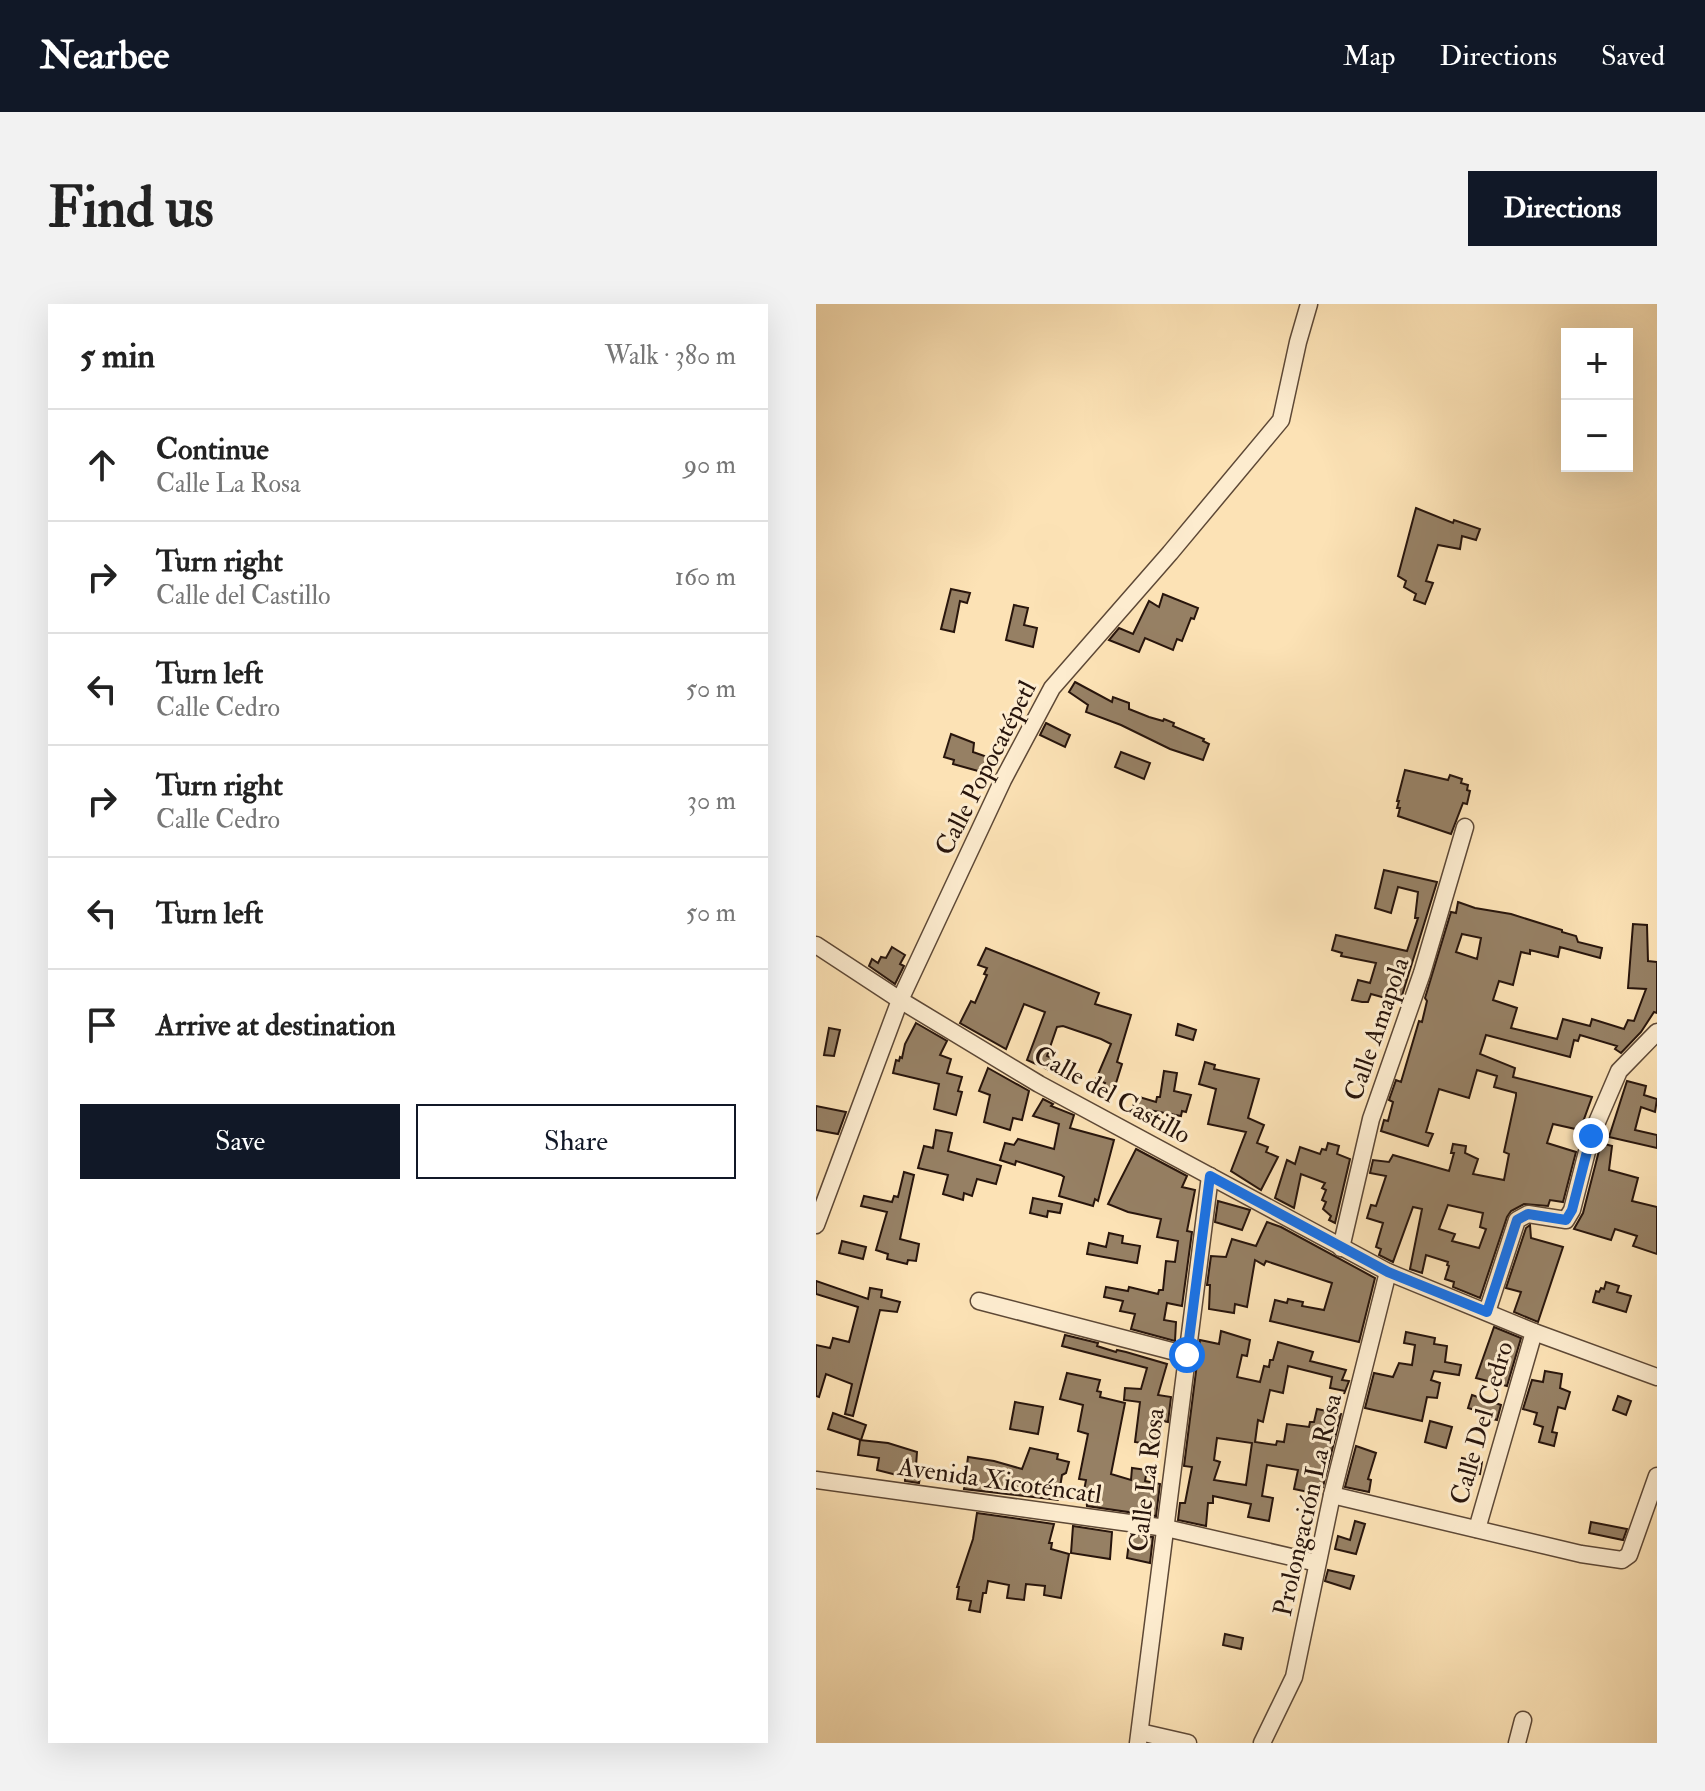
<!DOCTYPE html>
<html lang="en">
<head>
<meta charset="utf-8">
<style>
	:root { --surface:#fff; --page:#f2f2f2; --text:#222; --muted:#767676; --line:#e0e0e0; --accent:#111827 }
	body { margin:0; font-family:"IM FELL Double Pica",serif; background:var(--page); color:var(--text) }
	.controls { position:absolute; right:24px; top:24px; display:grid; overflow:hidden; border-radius:0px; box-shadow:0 8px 32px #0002 }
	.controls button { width:72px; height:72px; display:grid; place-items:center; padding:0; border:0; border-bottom:2px solid var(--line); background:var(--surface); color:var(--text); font:40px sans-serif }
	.stop { position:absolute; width:24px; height:24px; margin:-18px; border:6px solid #1a73e8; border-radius:50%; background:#fff }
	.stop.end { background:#1a73e8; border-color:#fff; box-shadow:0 2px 8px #0008 }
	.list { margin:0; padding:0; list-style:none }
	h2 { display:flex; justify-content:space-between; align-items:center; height:104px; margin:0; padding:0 32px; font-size:34px }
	h2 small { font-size:26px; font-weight:400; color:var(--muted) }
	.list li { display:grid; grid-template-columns:52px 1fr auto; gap:24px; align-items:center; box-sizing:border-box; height:112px; padding:0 32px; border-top:2px solid var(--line) }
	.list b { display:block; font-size:30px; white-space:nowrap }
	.list p { margin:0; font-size:26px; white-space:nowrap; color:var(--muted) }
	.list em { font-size:26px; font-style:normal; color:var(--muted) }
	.actions { display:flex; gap:16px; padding:24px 32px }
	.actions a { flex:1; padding:18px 0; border:2px solid var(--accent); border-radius:0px; text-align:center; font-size:28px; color:var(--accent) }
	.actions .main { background:var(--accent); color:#fff }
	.icon { flex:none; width:44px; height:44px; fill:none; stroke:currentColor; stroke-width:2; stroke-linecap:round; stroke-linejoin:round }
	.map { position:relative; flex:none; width:841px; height:1439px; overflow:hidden; border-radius:0px }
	header { display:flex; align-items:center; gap:48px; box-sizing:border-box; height:112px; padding:0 40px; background:var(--accent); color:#fff }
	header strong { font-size:38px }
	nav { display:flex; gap:44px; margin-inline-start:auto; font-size:28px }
	.intro { display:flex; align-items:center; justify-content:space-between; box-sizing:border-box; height:192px; padding:0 48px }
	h1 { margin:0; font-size:56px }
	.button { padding:20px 36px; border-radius:0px; background:var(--accent); color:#fff; font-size:28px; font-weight:700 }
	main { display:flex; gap:48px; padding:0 48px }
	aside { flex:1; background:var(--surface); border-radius:0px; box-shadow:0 8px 32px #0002 }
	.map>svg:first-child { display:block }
	.building { fill:#968064; stroke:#28150c; stroke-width:2; fill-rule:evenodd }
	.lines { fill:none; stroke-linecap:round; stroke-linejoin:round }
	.minor-casing { stroke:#5d4836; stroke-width:19 }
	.minor { stroke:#fdeccf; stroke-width:16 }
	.route { stroke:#1a73e8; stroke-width:10 }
	.labels { text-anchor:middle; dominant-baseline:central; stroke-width:6; stroke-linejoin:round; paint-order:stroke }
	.street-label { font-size:26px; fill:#28150c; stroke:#fdeccf }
</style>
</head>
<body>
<header>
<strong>Nearbee</strong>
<nav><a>Map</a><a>Directions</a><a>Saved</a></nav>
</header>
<div class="intro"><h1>Find us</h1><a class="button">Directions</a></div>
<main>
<aside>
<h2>5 min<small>Walk · 380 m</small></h2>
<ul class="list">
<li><svg class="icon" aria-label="ahead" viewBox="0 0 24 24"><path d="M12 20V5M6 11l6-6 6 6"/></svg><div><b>Continue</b><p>Calle La Rosa</p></div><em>90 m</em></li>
<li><svg class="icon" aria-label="right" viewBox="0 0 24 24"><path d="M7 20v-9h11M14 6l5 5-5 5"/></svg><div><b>Turn right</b><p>Calle del Castillo</p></div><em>160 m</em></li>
<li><svg class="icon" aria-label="left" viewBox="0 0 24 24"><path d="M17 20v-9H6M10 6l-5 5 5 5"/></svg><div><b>Turn left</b><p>Calle Cedro</p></div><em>50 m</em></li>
<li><svg class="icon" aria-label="right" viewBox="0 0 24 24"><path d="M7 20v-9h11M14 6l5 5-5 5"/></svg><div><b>Turn right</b><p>Calle Cedro</p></div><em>30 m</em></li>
<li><svg class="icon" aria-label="left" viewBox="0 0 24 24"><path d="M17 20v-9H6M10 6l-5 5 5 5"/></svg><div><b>Turn left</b></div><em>50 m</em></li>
<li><svg class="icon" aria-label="arrive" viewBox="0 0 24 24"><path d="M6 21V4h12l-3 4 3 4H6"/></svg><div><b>Arrive at destination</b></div></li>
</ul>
<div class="actions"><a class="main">Save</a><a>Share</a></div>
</aside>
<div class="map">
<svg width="841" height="1439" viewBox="0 0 841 1439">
	<rect width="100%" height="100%" fill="#fce2b5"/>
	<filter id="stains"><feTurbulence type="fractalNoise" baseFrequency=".0025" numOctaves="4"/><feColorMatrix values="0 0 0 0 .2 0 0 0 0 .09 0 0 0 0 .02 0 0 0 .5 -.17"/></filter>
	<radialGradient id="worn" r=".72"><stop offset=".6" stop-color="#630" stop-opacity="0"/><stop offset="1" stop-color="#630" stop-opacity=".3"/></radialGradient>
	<g class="building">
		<polygon points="600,204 637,219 638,216 664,225 660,236 646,232 644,245 622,241 610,277 617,279 609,300 598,296 600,290 588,283 590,277 582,272"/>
		<polygon points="135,285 154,289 151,299 144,297 138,328 125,325"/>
		<polygon points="347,290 382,304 378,315 375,314 366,337 361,335 357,346 329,334 323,348 293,336 303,324 317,330 333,297 343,303"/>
		<polygon points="198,301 212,304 208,321 221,324 217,343 190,336"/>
		<polygon points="259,378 296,398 297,393 313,399 313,405 333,413 347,417 348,415 358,419 357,422 388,435 387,437 393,440 387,456 354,445 305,421 270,408 272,401 253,388"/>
		<polygon points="230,419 254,431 249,443 224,431"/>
		<polygon points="135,430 158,439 157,448 180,456 173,470 137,460 138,456 128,453"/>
		<polygon points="305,448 334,459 328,475 299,463"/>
		<polygon points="589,466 632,476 634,471 646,475 645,479 652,481 651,486 654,487 651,500 647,499 635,530 582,512 584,504 581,504 583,497 581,497"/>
		<polygon points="568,566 621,578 584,698 555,690 552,698 546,698 536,696 542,676 554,679 560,659 525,652 526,649 516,646 520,631 591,647 602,614 599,614 602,588 582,583 575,609 559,604"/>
		<path d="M642,598L659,604L695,610L746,626V628L760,632L762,638L786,644L784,654L744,643L742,653L714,646V650L705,648L697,681L683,677L677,696L701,704L695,724L741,735L747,715L774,722L776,715L808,725L812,716L818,717L830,685L812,684L817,620L831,621L832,657L841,658V709L838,708L825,728L805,749L799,745L801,742L764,731L762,737L758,736L754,753L670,731L664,750L699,764L697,773L776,793L764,826L737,820L731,839L760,848L747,898L734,896L732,902L708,900L695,907L691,913L664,994L637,983L638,978L629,975L633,962L631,961L632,958L610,951L606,969L594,965L606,905L597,903L577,958L563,951L565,945L560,943L567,919L551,914L555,901L560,902L570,872L554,869L557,856L573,858L577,851L633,867L638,849H635L637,840L650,842L649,849L662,855L657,870L688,876L693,850L688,848L700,792V789L678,783L681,772L661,766L653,794L623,785L610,828L617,830L612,842L565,827L568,816L572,817L577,798L573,796L580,776L585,778L603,717L606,718L611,697L609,694L635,608L640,609ZM646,630L665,634L661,655L640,648ZM632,901L667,909L664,923L670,925L663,944L636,937L639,930L623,925Z"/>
		<polygon points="76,643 89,651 84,660 88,662 79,680 53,662 56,655 62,659 65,653 70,654"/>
		<polygon points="170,644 283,689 279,700 315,711 301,758 306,760 295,795 284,791 289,779 280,775 295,740 285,735 247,722 241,723 231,752 238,755 233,766 211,756 229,708 208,700 190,745 144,719 155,697 159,699 171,671 168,670 171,664 162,661"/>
		<polygon points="100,719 131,737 124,751 135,755 131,769 146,773 142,787 146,788 140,811 118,805 123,780 77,769 80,756 83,757 84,753 86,754 89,740"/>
		<polygon points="362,720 380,726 377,736 360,731"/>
		<polygon points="13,724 24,726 18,752 8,751"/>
		<polygon points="389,758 399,761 398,765 443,775 432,814 448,821 441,839 452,843 450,848 462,853 445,886 415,867 430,828 392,820 400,785 383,780"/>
		<polygon points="172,764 213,787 206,816 197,814 194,826 168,818 174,791 163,787"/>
		<polygon points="348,767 361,769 358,787 375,791 370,808 366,807 365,812 317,803 320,792 340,798 341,793 344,793"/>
		<polygon points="811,777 830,782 828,791 841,795 839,808 825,803 819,826 841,831 841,844 793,833"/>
		<polygon points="227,795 237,800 235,802 258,811 254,824 298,836 282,897 279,895 277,902 243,892 248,873 245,871 200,857 199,861 184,856 189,839 198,841 202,835 238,845 243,820 217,812"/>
		<polygon points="0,802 30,808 22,830 0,826"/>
		<polygon points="120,826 136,829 132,847 185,862 180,880 161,875 156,892 148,889 147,896 127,890 132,871 102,864 108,842 117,844"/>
		<polygon points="512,839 523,842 521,850 534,855 519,919 513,916 515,912 507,905 510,898 506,896 510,886 506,884 509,879 485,870 478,904 459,894 471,856 479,860 484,843 504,850 506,845 510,846"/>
		<polygon points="785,839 796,842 793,866 822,874 816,897 841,903 841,950 817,942 821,932 799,925 795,936 758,925 767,909"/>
		<polygon points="320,845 371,872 366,883 379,886 371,927 376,928 366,1002 351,999 348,1016 360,1018 359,1037 315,1025 319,1010 304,1007 307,997 288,993 290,983 312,987 313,983 342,990 343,986 347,986 350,957 359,958 362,937 341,933 345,915 312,908 292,900"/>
		<polygon points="88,868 98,871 84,935 103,940 100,957 92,956 91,960 71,955 72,950 60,946 71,908 45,902 48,892 76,898 78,892 82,893"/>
		<polygon points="217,894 246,900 244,909 232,907 231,913 214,909"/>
		<polygon points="402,897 434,906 426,926 399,918"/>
		<polygon points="451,918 465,923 559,974 543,1038 454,1017 459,996 471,999 472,995 487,998 486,1002 508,1006 516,979 450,957 448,961 439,956 431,1003 419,1000 418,1009 393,1005 394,981 391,981 395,952 410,953 416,935 440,942"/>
		<polygon points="714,921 715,934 747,943 722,1018 698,1008 705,988 690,984 710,924"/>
		<polygon points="293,929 307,932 306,939 324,942 321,959 271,950 273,939 290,943"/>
		<polygon points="26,937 50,943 47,955 23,949"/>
		<polygon points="0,977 52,995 54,984 66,986 65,993 84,998 81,1008 64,1006 37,1112 29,1110 36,1080 10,1070 3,1093 0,1092 0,1041 14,1044 17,1034 33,1038 42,1003 0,990"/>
		<polygon points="790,978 803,982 801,988 815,992 810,1008 777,998 780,987 783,988 785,984 788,985"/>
		<polygon points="678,1023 705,1034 691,1082 660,1074"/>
		<path d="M405,1027L434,1036L431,1052L426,1051L421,1073L444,1078L448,1062L453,1063L454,1056H457L462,1038L497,1048L494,1057L530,1066L526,1076L533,1077L528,1090L529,1087L514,1084L516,1073L472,1062L467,1089L454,1086L447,1118L442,1116L439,1138L460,1141L461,1137L468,1138L471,1120L493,1123L494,1118H498L501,1105L525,1110L507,1183L499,1181L497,1189L478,1185L482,1166L451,1161L446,1192L457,1194L453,1217L432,1213L435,1200L397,1192V1199H392L390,1222L362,1216L364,1199H369L376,1163L368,1162L384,1036L403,1040ZM401,1134L436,1139L430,1181L398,1176L404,1158L398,1156Z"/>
		<polygon points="590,1028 619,1034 618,1040 631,1042 629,1058 645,1061 643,1071 618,1067 615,1076 624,1079 621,1094 611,1093 606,1117 549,1104 558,1069 577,1073 583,1059 596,1061 599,1041 588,1039"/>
		<polygon points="249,1031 282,1039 281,1042 300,1048 301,1046 310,1048 351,1060 342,1091 355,1093 352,1118 342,1116 337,1141 319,1138 324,1098 308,1096 309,1084 325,1085 331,1064 246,1042"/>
		<polygon points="729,1067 746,1070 744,1084 754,1088 749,1105 742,1103 736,1128 741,1129 738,1142 723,1138 727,1123 718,1120 721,1109 707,1105 716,1076 727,1078"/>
		<polygon points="251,1069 284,1076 281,1087 285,1088 284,1093 309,1099 295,1170 315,1176 316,1164 331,1166 329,1177 344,1180 340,1212 271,1202 270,1192 267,1192 270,1176 263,1175 272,1130 262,1127 267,1101 244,1095"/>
		<polygon points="656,1091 685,1101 681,1116 665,1112 666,1108 652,1104"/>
		<polygon points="802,1092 815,1097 810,1111 797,1106"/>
		<polygon points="199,1098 227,1103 222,1130 194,1125"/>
		<polygon points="17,1109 50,1121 45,1136 12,1125"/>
		<polygon points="614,1117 636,1123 630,1144 609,1138"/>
		<polygon points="44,1136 72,1139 101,1148 100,1162 106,1162 103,1179 89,1177 89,1173 61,1166 63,1154 42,1151"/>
		<polygon points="540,1142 560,1149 552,1175 555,1176 553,1188 529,1183"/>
		<polygon points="214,1144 242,1150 241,1155 253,1158 250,1169 246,1171 242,1196 148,1185 152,1153 178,1157 206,1165"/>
		<polygon points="646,1154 666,1158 664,1170 643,1165"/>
		<polygon points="161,1209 238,1220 233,1239 236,1239 235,1245 253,1250 245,1294 228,1291 229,1282 210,1280 208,1296 191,1294 193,1281 172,1277 170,1289 167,1289 164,1308 153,1306 155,1297 141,1295 143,1283 141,1283 157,1235"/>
		<polygon points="539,1217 549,1220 540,1250 519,1245 522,1232 534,1236"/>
		<polygon points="775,1218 811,1225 807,1236 773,1229"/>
		<polygon points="257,1222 296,1228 294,1255 255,1249"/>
		<polygon points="314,1230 337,1233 334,1259 311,1254"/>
		<polygon points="512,1266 538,1272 534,1285 509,1277"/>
		<polygon points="409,1330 427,1334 425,1345 407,1341"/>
	</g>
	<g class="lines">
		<g class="minor-casing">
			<g id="minor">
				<polyline points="0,641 84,696 223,780 572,968 718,1028 841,1073"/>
				<polyline points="0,921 84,696 187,476 236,384 354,249 465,116 482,38 493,0"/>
				<polyline points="525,944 555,815 606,669 649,523"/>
				<polyline points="163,997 371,1051"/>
				<polyline points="671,1008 701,916 712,910 750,916 756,906 775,832 803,767 841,728"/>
				<polyline points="0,1176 350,1224 501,1259"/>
				<polyline points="516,1191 765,1250 806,1256 813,1251 841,1172"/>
				<polyline points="661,1225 718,1028"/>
				<polyline points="324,1428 372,1439"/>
				<polyline points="322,1439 394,872"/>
				<polyline points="446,1439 478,1373 516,1191 572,968"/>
				<polyline points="701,1439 707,1416"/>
			</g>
		</g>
		<use href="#minor" class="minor"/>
	</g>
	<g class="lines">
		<polyline class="route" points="371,1051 394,872 572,968 671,1008 701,916 712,910 750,916 756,906 775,832"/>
	</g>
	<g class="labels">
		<g class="street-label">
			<text transform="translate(170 464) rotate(-63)">Calle Popocatépetl</text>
			<text transform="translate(561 725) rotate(-71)">Calle Amapola</text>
			<text transform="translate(296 791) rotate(29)">Calle del Castillo</text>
			<text transform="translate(666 1119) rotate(-74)">Calle Del Cedro</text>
			<text transform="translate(331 1176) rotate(-83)">Calle La Rosa</text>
			<text transform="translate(184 1177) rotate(8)">Avenida Xicoténcatl</text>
			<text transform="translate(492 1201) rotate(-77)">Prolongación La Rosa</text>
		</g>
	</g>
	<rect width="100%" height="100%" filter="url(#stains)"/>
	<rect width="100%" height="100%" fill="url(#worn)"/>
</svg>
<div class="controls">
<button>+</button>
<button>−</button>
</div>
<div class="stop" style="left:371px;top:1051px"></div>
<div class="stop end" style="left:775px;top:832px"></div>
</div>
</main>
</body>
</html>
